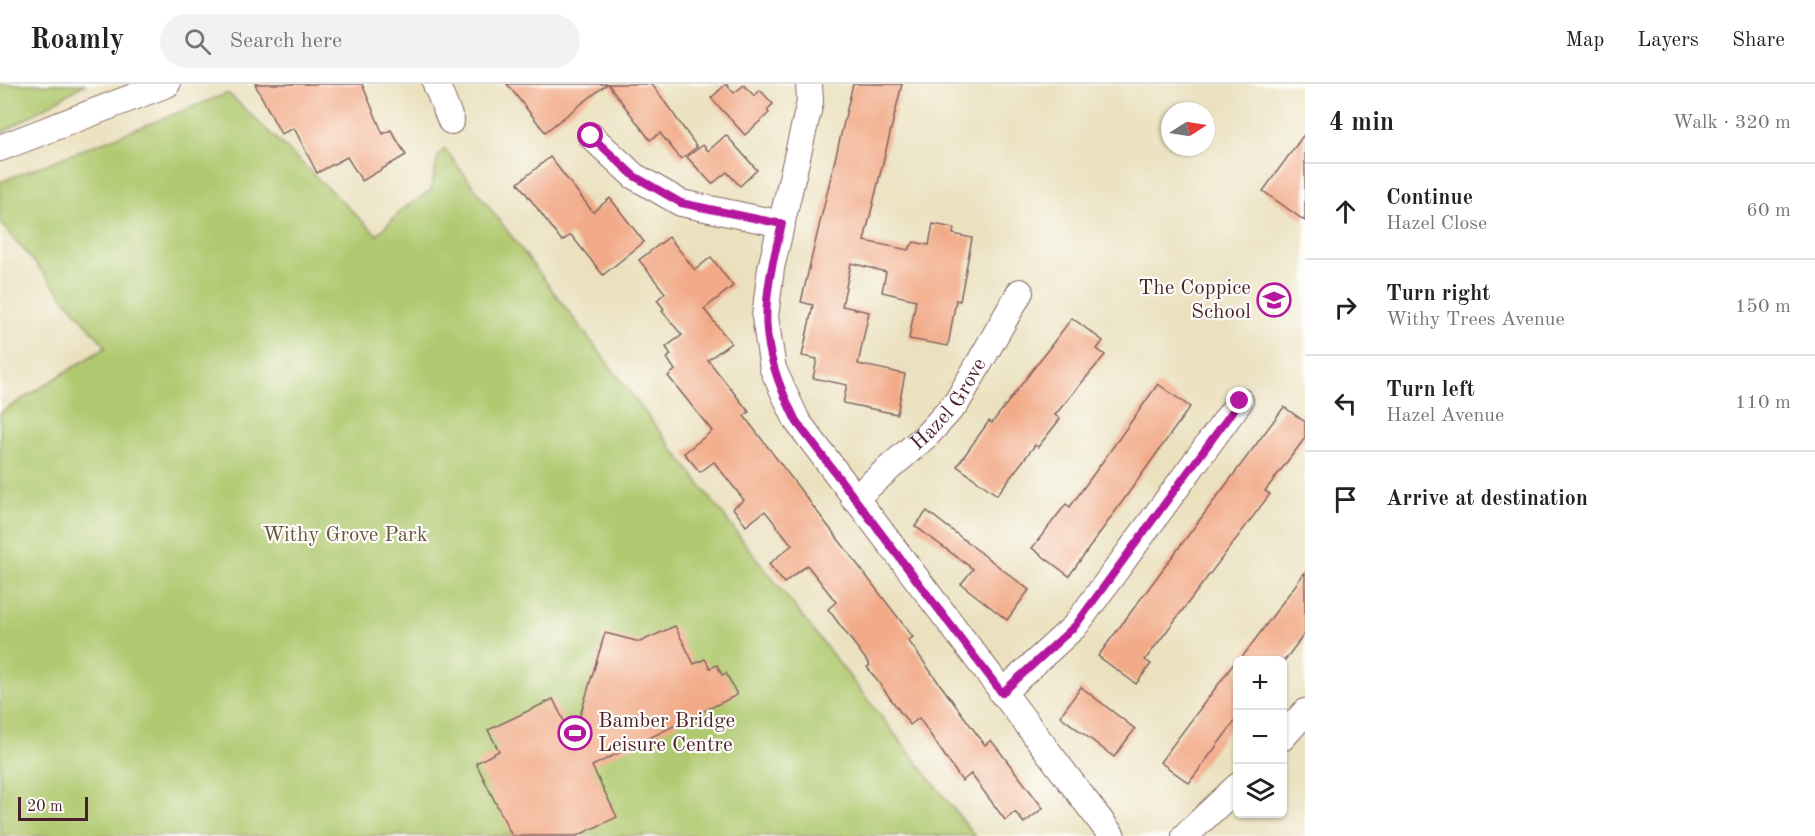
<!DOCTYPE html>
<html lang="en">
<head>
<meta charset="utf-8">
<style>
	:root { --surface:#fff; --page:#f2f2f2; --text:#222; --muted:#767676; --line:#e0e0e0 }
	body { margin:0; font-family:"Old Standard TT",serif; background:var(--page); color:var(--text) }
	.controls { position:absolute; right:18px; bottom:18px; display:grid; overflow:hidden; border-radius:9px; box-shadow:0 2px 4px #0004 }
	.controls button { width:54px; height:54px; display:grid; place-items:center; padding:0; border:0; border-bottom:2px solid var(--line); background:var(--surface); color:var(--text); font:30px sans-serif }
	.compass { position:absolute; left:1161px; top:18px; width:54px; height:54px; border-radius:50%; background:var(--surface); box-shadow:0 2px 4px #0004; rotate:78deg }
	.scale { position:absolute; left:18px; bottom:15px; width:70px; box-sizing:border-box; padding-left:6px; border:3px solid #4a1f2b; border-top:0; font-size:16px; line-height:21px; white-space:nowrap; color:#4a1f2b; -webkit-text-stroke:4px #fdfcf7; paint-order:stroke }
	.stop { position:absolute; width:18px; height:18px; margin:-14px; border:4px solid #b5179e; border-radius:50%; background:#fff }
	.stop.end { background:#b5179e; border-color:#fff; box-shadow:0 2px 6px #0008 }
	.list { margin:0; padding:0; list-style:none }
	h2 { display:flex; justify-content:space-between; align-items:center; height:78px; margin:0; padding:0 24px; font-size:26px }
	h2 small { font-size:20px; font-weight:400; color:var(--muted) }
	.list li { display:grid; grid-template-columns:39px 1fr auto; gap:18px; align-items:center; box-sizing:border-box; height:96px; padding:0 24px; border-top:2px solid var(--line) }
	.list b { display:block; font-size:22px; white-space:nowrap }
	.list p { margin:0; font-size:20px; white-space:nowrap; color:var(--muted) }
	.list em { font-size:20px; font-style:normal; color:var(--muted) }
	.icon { flex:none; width:33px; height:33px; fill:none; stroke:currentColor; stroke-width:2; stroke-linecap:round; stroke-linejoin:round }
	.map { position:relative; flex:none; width:1305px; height:752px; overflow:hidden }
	header { display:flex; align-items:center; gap:36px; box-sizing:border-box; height:84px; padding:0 30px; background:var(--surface); border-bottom:2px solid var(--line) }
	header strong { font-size:28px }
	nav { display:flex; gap:33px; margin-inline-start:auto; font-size:21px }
	.search { width:420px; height:54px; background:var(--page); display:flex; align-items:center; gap:15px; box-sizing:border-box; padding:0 21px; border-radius:33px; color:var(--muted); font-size:22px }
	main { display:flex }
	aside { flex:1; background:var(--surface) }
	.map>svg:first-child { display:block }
	.green { fill:#b0c96f; stroke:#7d744d; stroke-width:1.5 }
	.building { fill:#f2aa88 }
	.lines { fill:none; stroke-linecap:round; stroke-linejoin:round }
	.minor-casing { stroke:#82635f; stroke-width:28 }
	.minor { stroke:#fff; stroke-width:26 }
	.route { stroke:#b5179e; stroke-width:8 }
	.labels { text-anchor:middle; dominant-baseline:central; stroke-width:4.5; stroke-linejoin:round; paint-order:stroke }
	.poi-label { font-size:21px; fill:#4a1f2b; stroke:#fdfcf7; text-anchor:end }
	.street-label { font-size:21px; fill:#4a1f2b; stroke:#fdfcf7 }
	.park-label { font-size:21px; fill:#69523f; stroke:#fdfcf7 }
</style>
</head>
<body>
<header>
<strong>Roamly</strong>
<div class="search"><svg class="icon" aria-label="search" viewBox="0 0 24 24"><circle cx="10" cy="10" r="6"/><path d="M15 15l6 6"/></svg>Search here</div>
<nav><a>Map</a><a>Layers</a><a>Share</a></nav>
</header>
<main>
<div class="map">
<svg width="1305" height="752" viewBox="0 0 1305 752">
	<rect width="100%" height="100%" fill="#fdfcf7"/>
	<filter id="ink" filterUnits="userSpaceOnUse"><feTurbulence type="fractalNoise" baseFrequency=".0167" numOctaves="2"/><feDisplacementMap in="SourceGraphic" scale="12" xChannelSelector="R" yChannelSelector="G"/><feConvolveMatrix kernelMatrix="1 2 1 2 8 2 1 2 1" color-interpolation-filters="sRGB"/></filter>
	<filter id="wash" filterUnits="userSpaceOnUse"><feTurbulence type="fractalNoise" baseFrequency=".008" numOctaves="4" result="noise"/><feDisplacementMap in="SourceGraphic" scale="24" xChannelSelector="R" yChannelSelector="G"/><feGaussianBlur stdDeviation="1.35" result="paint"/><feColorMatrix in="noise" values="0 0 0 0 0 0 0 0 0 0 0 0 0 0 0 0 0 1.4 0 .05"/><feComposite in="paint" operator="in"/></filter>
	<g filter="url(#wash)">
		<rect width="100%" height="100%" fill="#ebe1bf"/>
		<g class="green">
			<polygon points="0,0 85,0 0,50"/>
			<polygon points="228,9 377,151 404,124 431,106 438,72 445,65 743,457 975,752 0,752 0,329 106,263 0,138 0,98"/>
		</g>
		<g id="blocks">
			<g class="building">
				<polygon points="255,0 362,0 383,50 391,46 406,71 362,97 347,73 317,89 294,44 281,50"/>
				<polygon points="507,0 607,0 545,48"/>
				<polygon points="608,0 652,0 697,63 681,75 660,49 650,56"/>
				<polygon points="726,0 734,9 744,1 754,12 760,6 773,20 767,26 769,29 745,51 711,14"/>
				<polygon points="853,0 902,0 864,157 908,166 914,158 929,161 933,140 954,144 953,150 972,154 960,217 956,216 948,262 909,255 916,216 882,208 886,188 851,179 842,222 869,228 858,280 905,290 897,330 843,319 847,301 813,294 817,275 802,272 813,221 801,218"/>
				<polygon points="1305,49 1305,137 1263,107"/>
				<polygon points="726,51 757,86 740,102 727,88 712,100 687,73 703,61 708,67"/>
				<polygon points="550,73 593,128 610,114 644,158 603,191 571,151 562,157 518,99"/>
				<polygon points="669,153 695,186 711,173 733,202 704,225 731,259 708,276 749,328 744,332 913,553 908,556 936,595 985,661 991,656 1043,724 1024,739 1015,728 1005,736 971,690 962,697 919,634 910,641 867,583 870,581 828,525 836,518 807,481 784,499 769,480 792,461 765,427 746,442 733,424 744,416 714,378 700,388 684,369 712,347 668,292 675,286 667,274 671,271 666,263 682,251 662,227 664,225 657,216 665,209 639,176"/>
				<polygon points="1072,234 1103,257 1097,265 1105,271 1055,331 1060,335 1038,363 1035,361 997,411 957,382 989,337 992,339"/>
				<polygon points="1158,300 1190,323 1069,492 1032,464 1066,420 1070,423"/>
				<polygon points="1284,323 1305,338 1305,354 1265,407 1270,410 1145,576 1151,580 1136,600 1098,572"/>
				<polygon points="927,427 1029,506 1007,536 961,500 973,485 915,442"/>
				<polygon points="1305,488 1305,549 1285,576 1240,576"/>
				<polygon points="675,542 694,580 705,575 710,584 717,581 722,591 726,589 737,611 592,682 617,733 577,752 512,752 476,679 499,667 488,646 553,615 573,655 605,549 640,558"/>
				<polygon points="1238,574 1238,633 1189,699 1160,678"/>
				<polygon points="1081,603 1135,645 1114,673 1060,632"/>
			</g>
		</g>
	</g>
	<g filter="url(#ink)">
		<use href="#blocks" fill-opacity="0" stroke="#82635f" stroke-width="1.5"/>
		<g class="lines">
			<g class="minor-casing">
				<g id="minor">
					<polyline points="436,0 451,37"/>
					<polyline points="809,0 810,18 771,184 765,233 773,285 797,337 1112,752"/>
					<polyline points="591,52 634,92 681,119 782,140"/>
					<polyline points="0,64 167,0"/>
					<path id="s1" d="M854,415L928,350L957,318L1020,208"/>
					<polyline points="1002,609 1075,542 1240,317"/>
					<polyline points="1282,654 1305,628"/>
					<polyline points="1185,752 1238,702"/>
				</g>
			</g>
			<use href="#minor" class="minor"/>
		</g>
	</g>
	<g class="lines" filter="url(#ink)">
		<path class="route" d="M591,52L634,92L681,119L782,140C761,223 757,258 796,337L1002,609L1075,542L1240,317"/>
	</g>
	<defs>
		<g id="school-ring" transform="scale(1.725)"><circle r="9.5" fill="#fdfcf7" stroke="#b5179e" stroke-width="1.5"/><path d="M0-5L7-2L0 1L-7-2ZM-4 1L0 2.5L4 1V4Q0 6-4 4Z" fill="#b5179e"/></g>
		<g id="stadium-ring" transform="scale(1.725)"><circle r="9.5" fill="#fdfcf7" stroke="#b5179e" stroke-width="1.5"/><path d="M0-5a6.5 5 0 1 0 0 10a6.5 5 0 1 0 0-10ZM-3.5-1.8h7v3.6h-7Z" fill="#b5179e"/></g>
	</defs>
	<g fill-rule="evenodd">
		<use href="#school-ring" x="1274" y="216"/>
		<use href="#stadium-ring" x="575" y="649"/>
	</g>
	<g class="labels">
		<g class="poi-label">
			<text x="1251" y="204">The Coppice<tspan x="1251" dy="24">School</tspan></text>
			<text x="598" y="637" text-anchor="start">Bamber Bridge<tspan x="598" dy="24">Leisure Centre</tspan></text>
		</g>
		<g class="street-label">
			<text stroke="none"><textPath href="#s1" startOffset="135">Hazel Grove</textPath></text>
		</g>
		<g class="park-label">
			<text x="345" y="451">Withy Grove Park</text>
		</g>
	</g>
</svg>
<div class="controls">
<button>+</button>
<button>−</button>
<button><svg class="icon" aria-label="layers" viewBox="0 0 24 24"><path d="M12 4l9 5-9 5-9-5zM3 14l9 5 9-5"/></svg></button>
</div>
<svg class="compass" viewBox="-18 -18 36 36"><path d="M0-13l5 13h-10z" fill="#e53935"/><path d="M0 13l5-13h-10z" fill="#767676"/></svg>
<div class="scale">20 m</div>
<div class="stop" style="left:591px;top:52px"></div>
<div class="stop end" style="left:1240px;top:317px"></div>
</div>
<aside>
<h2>4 min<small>Walk · 320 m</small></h2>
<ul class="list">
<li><svg class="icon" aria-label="ahead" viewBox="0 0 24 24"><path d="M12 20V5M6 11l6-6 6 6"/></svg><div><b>Continue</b><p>Hazel Close</p></div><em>60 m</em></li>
<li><svg class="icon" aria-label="right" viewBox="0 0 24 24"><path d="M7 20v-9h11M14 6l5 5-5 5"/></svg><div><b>Turn right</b><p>Withy Trees Avenue</p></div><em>150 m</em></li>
<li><svg class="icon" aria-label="left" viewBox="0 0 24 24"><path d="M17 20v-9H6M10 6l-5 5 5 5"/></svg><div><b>Turn left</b><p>Hazel Avenue</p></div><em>110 m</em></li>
<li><svg class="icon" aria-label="arrive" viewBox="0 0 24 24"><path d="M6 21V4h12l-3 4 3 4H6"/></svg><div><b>Arrive at destination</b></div></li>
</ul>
</aside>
</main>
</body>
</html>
